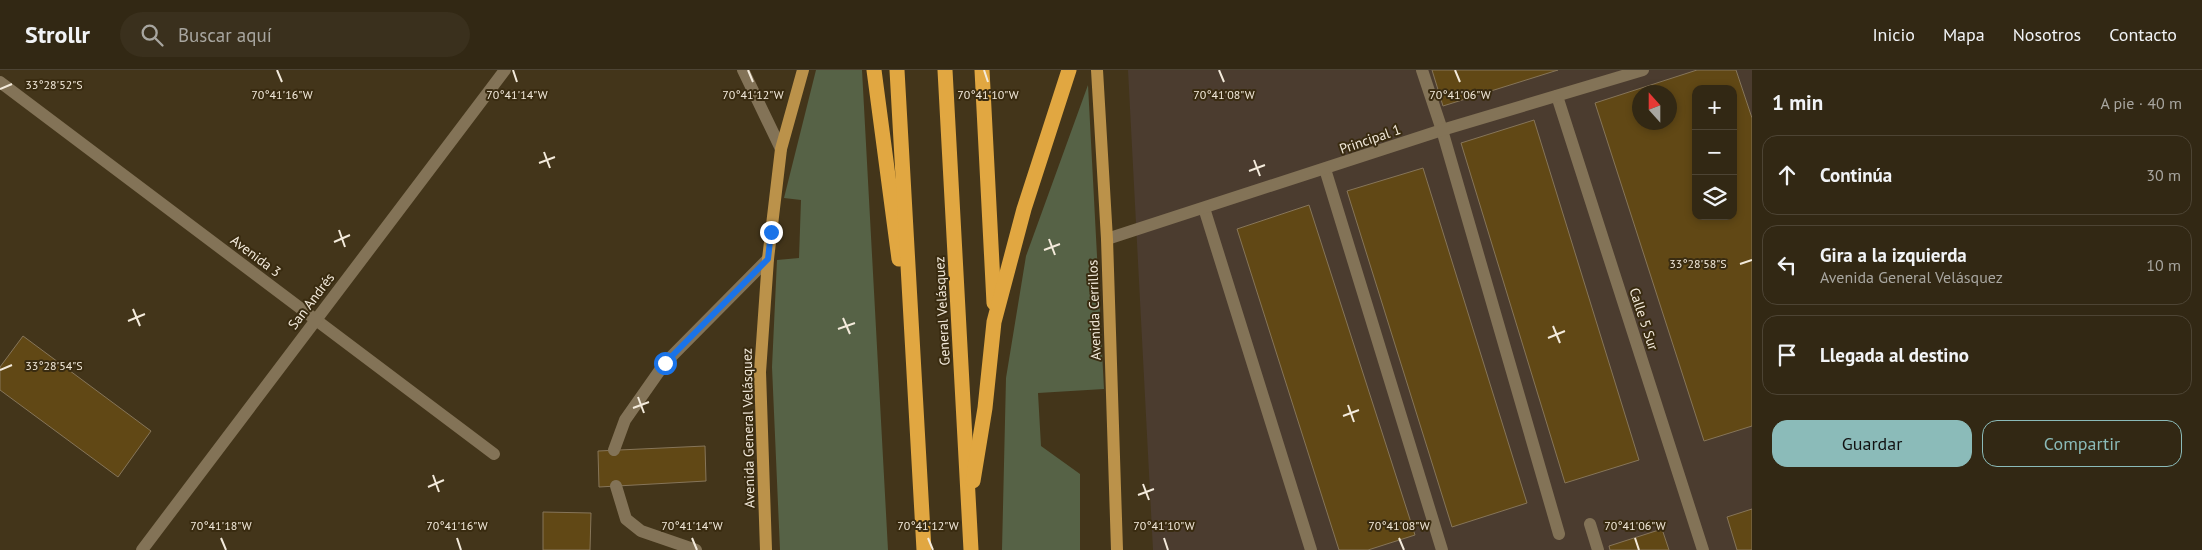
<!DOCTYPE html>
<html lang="es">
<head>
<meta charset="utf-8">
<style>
	:root { --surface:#322814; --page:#3a301d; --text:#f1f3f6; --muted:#a8a6a0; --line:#4d4434; --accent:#8bbbb9 }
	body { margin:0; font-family:"PT Sans",sans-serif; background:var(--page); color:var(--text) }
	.controls { position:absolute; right:15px; top:15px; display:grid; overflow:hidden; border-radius:10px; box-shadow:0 2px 8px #0003 }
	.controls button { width:45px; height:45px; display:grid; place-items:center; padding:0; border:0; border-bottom:1px solid var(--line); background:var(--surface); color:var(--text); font:25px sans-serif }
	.compass { position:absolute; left:1632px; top:15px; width:45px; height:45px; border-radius:50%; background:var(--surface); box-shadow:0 2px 8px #0003; rotate:339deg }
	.stop { position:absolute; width:15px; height:15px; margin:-11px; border:4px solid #1a73e8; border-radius:50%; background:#fff }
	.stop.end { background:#1a73e8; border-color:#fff; box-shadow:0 1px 5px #0008 }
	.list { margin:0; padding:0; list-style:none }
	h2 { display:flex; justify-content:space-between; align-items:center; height:65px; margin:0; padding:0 20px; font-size:21px }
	h2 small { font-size:16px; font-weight:400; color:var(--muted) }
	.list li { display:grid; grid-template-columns:32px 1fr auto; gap:15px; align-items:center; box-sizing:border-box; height:80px; margin:0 10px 10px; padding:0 10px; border:1px solid var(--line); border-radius:15px }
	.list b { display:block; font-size:19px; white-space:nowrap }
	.list p { margin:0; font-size:16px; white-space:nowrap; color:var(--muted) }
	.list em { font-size:16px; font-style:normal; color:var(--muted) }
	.actions { display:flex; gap:10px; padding:15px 20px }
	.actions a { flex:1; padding:11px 0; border:1px solid var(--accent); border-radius:15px; text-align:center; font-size:18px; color:var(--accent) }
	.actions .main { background:var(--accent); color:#111 }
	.icon { flex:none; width:28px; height:28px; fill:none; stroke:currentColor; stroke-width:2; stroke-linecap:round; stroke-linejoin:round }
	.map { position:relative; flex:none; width:1752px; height:480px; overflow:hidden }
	header { display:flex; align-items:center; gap:30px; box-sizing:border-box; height:70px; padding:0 25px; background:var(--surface); border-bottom:1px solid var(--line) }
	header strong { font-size:24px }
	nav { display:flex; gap:28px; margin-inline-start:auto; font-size:18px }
	.search { width:350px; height:45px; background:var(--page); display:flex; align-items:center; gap:12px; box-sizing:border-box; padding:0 18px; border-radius:28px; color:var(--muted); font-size:19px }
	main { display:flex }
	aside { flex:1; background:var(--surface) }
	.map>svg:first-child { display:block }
	.commercial { fill:#4b3c2f; fill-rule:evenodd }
	.green { fill:#566246 }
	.building { fill:#614815; stroke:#867559; fill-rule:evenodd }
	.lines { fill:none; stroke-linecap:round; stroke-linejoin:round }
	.service { stroke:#837357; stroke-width:12 }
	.minor { stroke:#837357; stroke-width:12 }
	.primary { stroke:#bb924a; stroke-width:12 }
	.motorway { stroke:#e1a741; stroke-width:15 }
	.route { stroke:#1a73e8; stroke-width:6 }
	.ticks { fill:none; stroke:#f3eadb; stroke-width:2 }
	.labels { text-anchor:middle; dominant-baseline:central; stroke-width:4; stroke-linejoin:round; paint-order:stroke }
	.street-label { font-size:14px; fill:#f3eadb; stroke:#392b10 }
	.ticks-label { font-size:12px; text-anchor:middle; fill:#f3eadb; stroke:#392b10; stroke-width:4; stroke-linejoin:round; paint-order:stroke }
</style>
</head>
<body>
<header>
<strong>Strollr</strong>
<div class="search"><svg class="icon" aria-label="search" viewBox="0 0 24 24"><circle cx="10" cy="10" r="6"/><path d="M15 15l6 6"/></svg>Buscar aquí</div>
<nav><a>Inicio</a><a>Mapa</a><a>Nosotros</a><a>Contacto</a></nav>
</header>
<main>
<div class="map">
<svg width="1752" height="480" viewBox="0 0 1752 480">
	<rect width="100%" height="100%" fill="#43351a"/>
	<path class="commercial" d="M1128,0H1752V480H1153ZM1696,19H1733V146H1696ZM1640,22H1670V52H1640Z"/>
	<g class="green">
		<polygon points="816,0 862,0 888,480 780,480 772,297 777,190 799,188 801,130 784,128"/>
		<polygon points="1088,15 1104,319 1038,323 1041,376 1080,404 1080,480 1002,480 1006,308 1026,186"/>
	</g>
	<g class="building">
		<polygon points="1432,0 1558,0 1443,36"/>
		<path d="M1697,0H1736L1752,48V356L1704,371L1595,33ZM1696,19H1733V146H1696ZM1640,22H1670V52H1640Z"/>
		<polygon points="1534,50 1639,390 1565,413 1461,73"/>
		<polygon points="1423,98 1527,433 1452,457 1347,121"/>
		<polygon points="1309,135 1415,465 1368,480 1339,480 1237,159"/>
		<polygon points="23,266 151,361 118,407 0,320 0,297"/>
		<polygon points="705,376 706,411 599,417 598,381"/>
		<polygon points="1752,439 1752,480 1737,480 1727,447"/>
		<polygon points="543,442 591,443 590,480 543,480"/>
		<polygon points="1662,459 1669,480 1610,480 1609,476"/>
	</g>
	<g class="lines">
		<g class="service">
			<polyline points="1422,0 1442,60 1559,464"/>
			<polyline points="1557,26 1703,480"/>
			<polyline points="1325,99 1442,480"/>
			<polyline points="1204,138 1311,480"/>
			<polyline points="1107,169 1442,60 1643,0"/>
			<polyline points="614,380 625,350 665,293 768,189"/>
			<polyline points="616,416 626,449 641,461 696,480"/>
			<polyline points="1590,454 1598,480"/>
		</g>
		<g class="minor">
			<polyline points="743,0 781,79"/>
			<polyline points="0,12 494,384"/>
			<polyline points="142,480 505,0"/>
		</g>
		<g class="primary">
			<polyline points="1097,0 1107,169 1117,480"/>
			<polyline points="766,480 760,302 768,189 781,79 803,0"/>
		</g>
		<g class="motorway">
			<polyline points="874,0 899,189"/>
			<polyline points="897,0 924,480"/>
			<polyline points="945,0 971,480"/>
			<polyline points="982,0 994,233"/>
			<polyline points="973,411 985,338 994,252 1024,139 1069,0"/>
		</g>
	</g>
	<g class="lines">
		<polyline class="route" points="665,293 768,189 771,162"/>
	</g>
	<path class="ticks" d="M277,0L282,12M513,0L517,12M748,0L753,12M984,0L988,12M1219,0L1224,12M1455,0L1460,12M0,19L12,14M544,82L550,98M1254,90L1260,106M539,93L555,87M1249,101L1265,95M339,160L345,177M1049,169L1055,185M334,172L350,165M1044,180L1060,174M1740,194L1752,190M133,239L140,256M843,248L850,264M128,251L145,244M1553,256L1560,273M838,259L855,253M1548,268L1565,261M0,300L12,295M638,327L644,343M1348,335L1354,352M633,338L649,332M1343,346L1359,340M433,405L439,422M1143,414L1149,430M428,417L444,410M1138,425L1154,419M221,468L226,480M457,468L461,480M692,468L697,480M928,468L933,480M1164,468L1168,480M1399,468L1404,480M1635,468L1639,480"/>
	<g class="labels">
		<g class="street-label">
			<text transform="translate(1370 69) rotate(-19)">Principal 1</text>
			<text transform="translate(256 186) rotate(37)">Avenida 3</text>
			<text transform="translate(311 231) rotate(-53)">San Andrés</text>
			<text transform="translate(1094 240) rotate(-92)">Avenida Cerrillos</text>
			<text transform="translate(942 241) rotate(-93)">General Velásquez</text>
			<text transform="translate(1644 249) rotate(72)">Calle 5 Sur</text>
			<text transform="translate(748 358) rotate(-91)">Avenida General Velásquez</text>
		</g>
	</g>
	<g class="ticks-label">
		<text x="54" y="19">33°28'52"S</text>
		<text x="282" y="29">70°41'16"W</text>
		<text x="517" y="29">70°41'14"W</text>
		<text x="753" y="29">70°41'12"W</text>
		<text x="988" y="29">70°41'10"W</text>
		<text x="1224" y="29">70°41'08"W</text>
		<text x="1460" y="29">70°41'06"W</text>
		<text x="1698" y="198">33°28'58"S</text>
		<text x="54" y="300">33°28'54"S</text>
		<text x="221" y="460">70°41'18"W</text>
		<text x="457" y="460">70°41'16"W</text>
		<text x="692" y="460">70°41'14"W</text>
		<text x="928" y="460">70°41'12"W</text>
		<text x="1164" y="460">70°41'10"W</text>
		<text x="1399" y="460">70°41'08"W</text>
		<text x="1635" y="460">70°41'06"W</text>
	</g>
</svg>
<div class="controls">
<button>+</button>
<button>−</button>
<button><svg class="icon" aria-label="layers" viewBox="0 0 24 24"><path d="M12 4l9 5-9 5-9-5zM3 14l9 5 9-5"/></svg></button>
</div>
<svg class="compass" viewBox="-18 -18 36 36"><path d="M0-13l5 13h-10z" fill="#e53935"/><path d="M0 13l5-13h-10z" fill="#a8a6a0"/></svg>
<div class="stop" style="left:665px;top:293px"></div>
<div class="stop end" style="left:771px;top:162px"></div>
</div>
<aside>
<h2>1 min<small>A pie · 40 m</small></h2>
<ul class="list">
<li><svg class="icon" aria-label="ahead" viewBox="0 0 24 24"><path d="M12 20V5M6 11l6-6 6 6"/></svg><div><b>Continúa</b></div><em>30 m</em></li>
<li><svg class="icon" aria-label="left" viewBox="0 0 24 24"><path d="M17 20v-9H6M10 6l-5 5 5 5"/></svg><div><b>Gira a la izquierda</b><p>Avenida General Velásquez</p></div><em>10 m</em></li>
<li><svg class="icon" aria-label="arrive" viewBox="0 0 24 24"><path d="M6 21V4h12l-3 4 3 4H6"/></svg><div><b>Llegada al destino</b></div></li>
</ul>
<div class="actions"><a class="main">Guardar</a><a>Compartir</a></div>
</aside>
</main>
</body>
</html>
